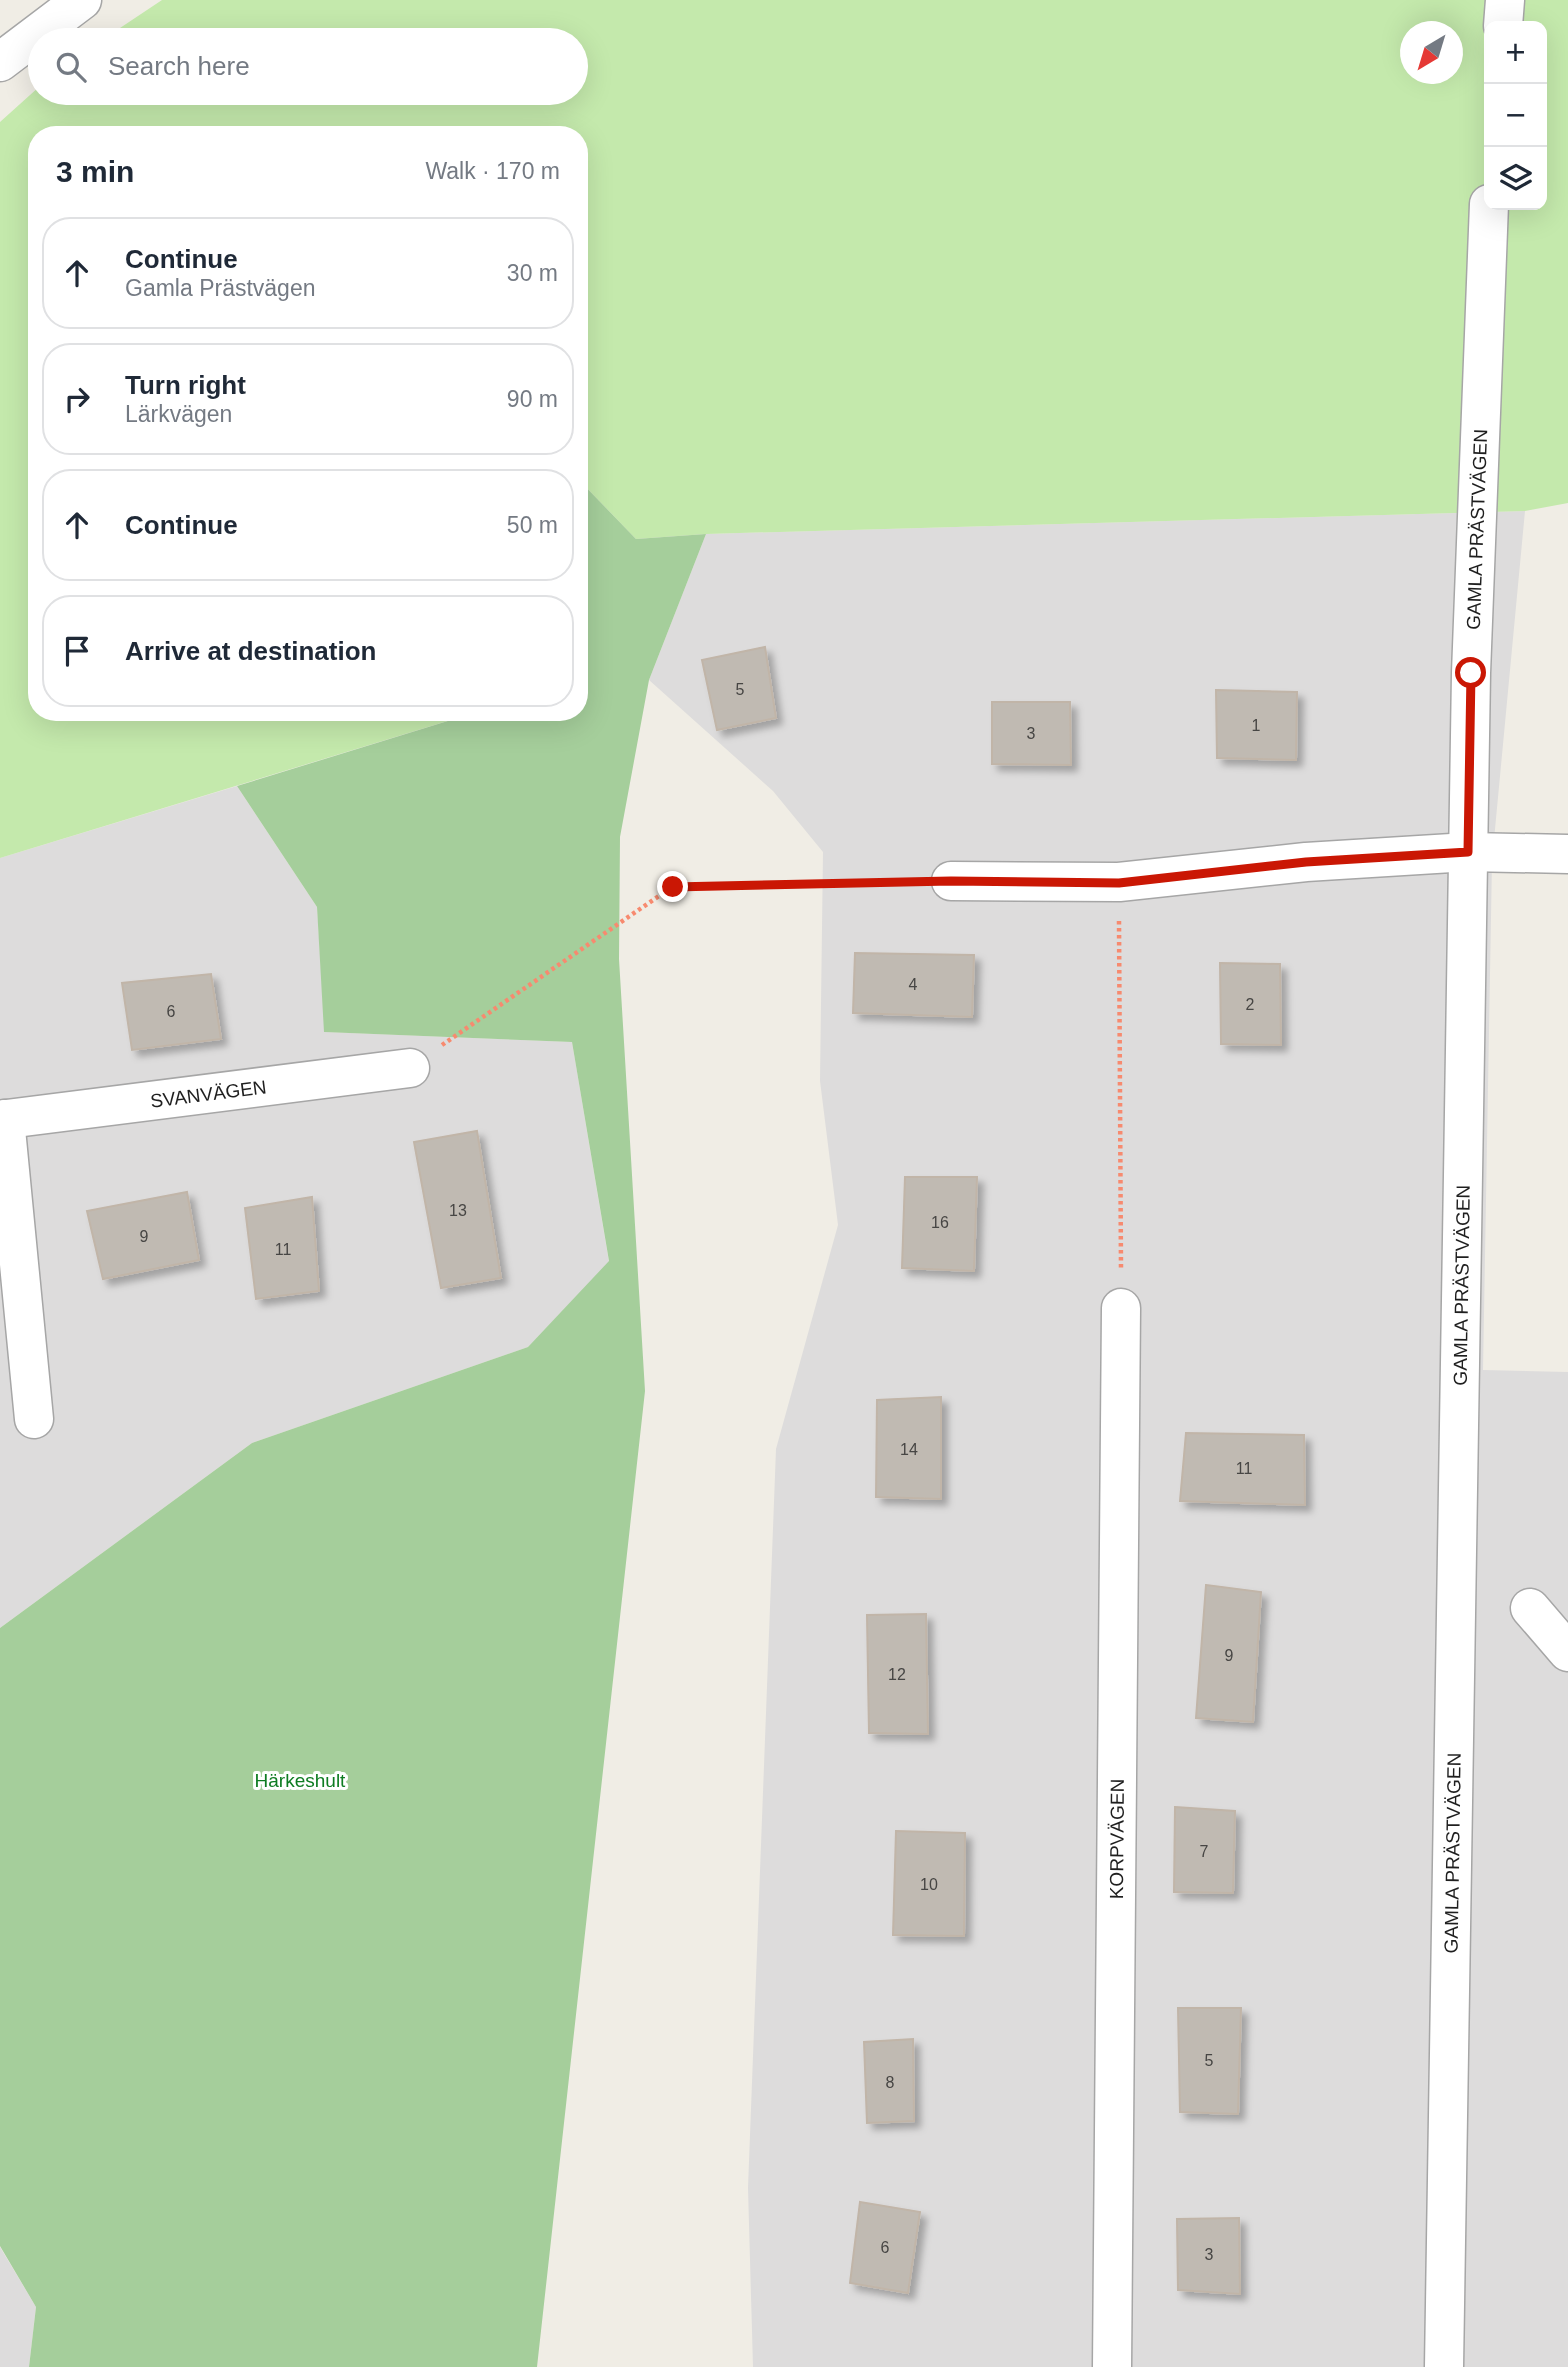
<!DOCTYPE html>
<html lang="en">
<head>
<meta charset="utf-8">
<style>
	:root { --surface:#fff; --page:#f2f2f3; --text:#1f2937; --muted:#747a83; --line:#e0e1e3 }
	body { margin:0; font-family:Helvetica,sans-serif; background:var(--page); color:var(--text) }
	.controls { position:absolute; right:21px; top:21px; display:grid; overflow:hidden; border-radius:14px; box-shadow:0 7px 28px #0002 }
	.controls button { width:63px; height:63px; display:grid; place-items:center; padding:0; border:0; border-bottom:2px solid var(--line); background:var(--surface); color:var(--text); font:35px sans-serif }
	.compass { position:absolute; left:1400px; top:21px; width:63px; height:63px; border-radius:50%; background:var(--surface); box-shadow:0 7px 28px #0002; rotate:218deg }
	.stop { position:absolute; width:21px; height:21px; margin:-16px; border:5px solid #ca1704; border-radius:50%; background:#fff }
	.stop.end { background:#ca1704; border-color:#fff; box-shadow:0 2px 7px #0008 }
	.list { margin:0; padding:0; list-style:none }
	h2 { display:flex; justify-content:space-between; align-items:center; height:91px; margin:0; padding:0 28px; font-size:30px }
	h2 small { font-size:23px; font-weight:400; color:var(--muted) }
	.list li { display:grid; grid-template-columns:46px 1fr auto; gap:21px; align-items:center; box-sizing:border-box; height:112px; margin:0 14px 14px; padding:0 14px; border:2px solid var(--line); border-radius:28px }
	.list b { display:block; font-size:26px; white-space:nowrap }
	.list p { margin:0; font-size:23px; white-space:nowrap; color:var(--muted) }
	.list em { font-size:23px; font-style:normal; color:var(--muted) }
	.icon { flex:none; width:38px; height:38px; fill:none; stroke:currentColor; stroke-width:2; stroke-linecap:round; stroke-linejoin:round }
	.map { position:relative; flex:none; width:1568px; height:2367px; overflow:hidden }
	.search { position:absolute; background:var(--surface); box-shadow:0 7px 28px #0002; left:28px; top:28px; width:560px; height:77px; display:flex; align-items:center; gap:18px; box-sizing:border-box; padding:0 24px; border-radius:38px; color:var(--muted); font-size:26px }
	.panel { position:absolute; background:var(--surface); box-shadow:0 7px 28px #0002; left:28px; top:126px; width:560px; height:595px; border-radius:28px }
	.map>svg:first-child { display:block }
	.residential { fill:#dddcdc }
	.grass { fill:#c4e9ac; fill-rule:evenodd }
	.forest { fill:#a5ce9b }
	.building { fill:#c0bab2; stroke:#c1b5a8; stroke-width:2; filter:url(#shadow) }
	.lines { fill:none; stroke-linecap:round; stroke-linejoin:round }
	.minor-casing { stroke:#a6a6a6; stroke-width:41 }
	.path { stroke:#f78a6f; stroke-width:4.5; stroke-dasharray:3.5 3.5; stroke-linecap:butt }
	.minor { stroke:#fff; stroke-width:38 }
	.route { stroke:#ca1704; stroke-width:9 }
	.labels { text-anchor:middle; dominant-baseline:central; stroke-width:6; stroke-linejoin:round; paint-order:stroke }
	.number-label { font-size:16px; fill:#474644 }
	.street-label { font-size:19px; fill:#1f1f1f; stroke:#fff }
	.park-label { font-size:19px; fill:#0e7c22; stroke:#fff }
</style>
</head>
<body>
<div class="map">
<svg width="1568" height="2367" viewBox="0 0 1568 2367">
	<defs>
		<filter id="shadow"><feDropShadow dx="6" dy="6" stdDeviation="3.5" flood-color="#0004"/></filter>
	</defs>
	<rect width="100%" height="100%" fill="#f0ede5"/>
	<g class="residential">
		<polygon points="1525,511 1492,861 1483,1370 1568,1372 1568,2367 753,2367 748,2188 776,1449 838,1225 820,1081 823,852 773,791 649,680 706,534"/>
		<polygon points="237,786 317,907 325,1032 572,1042 609,1262 528,1347 252,1443 0,1628 0,858"/>
		<polygon points="0,2247 36,2307 29,2367 0,2367"/>
	</g>
	<path class="grass" d="M162,0H1568V503L1525,511L706,534L636,539L579,480V135H37V712H477L0,858V122L40,86V93H576V40H102ZM1489,26H1542V205H1489ZM1410,32H1452V74H1410Z"/>
	<polygon class="forest" points="579,480 636,539 706,534 649,680 620,837 619,959 645,1391 537,2367 29,2367 36,2307 0,2246 0,1628 252,1443 528,1347 609,1261 572,1042 324,1032 317,907 237,786 477,712 579,712"/>
	<g class="building">
		<polygon points="765,647 776,718 717,730 702,660"/>
		<polygon points="1216,690 1297,692 1296,760 1217,758"/>
		<polygon points="992,702 1070,702 1071,765 992,764"/>
		<polygon points="855,953 974,955 972,1017 853,1013"/>
		<polygon points="1220,963 1280,964 1281,1045 1221,1044"/>
		<polygon points="211,974 221,1039 132,1050 122,983"/>
		<polygon points="477,1131 501,1278 441,1288 414,1142"/>
		<polygon points="905,1177 977,1177 974,1271 902,1268"/>
		<polygon points="187,1192 199,1260 103,1279 87,1211"/>
		<polygon points="312,1197 319,1291 256,1299 245,1208"/>
		<polygon points="941,1397 941,1499 876,1497 877,1400"/>
		<polygon points="1186,1433 1304,1435 1305,1505 1180,1501"/>
		<polygon points="1206,1585 1261,1592 1253,1722 1196,1718"/>
		<polygon points="926,1614 928,1734 869,1733 867,1615"/>
		<polygon points="1175,1807 1235,1811 1233,1893 1174,1892"/>
		<polygon points="896,1831 965,1833 964,1936 893,1935"/>
		<polygon points="1178,2008 1241,2008 1238,2114 1180,2112"/>
		<polygon points="913,2039 914,2121 867,2123 864,2042"/>
		<polygon points="860,2202 920,2212 908,2293 850,2283"/>
		<polygon points="1239,2218 1240,2294 1178,2290 1177,2219"/>
	</g>
	<g class="lines">
		<g class="minor-casing">
			<g id="minor">
				<polyline points="1503,26 1505,0"/>
				<polyline points="0,62 82,0"/>
				<polyline points="951,881 1119,882 1306,862 1468,852 1568,854"/>
				<polyline points="5,1119 34,1419"/>
				<path id="s1" d="M0,1120L410,1068"/>
				<polyline points="1530,1608 1568,1652"/>
				<path id="s2" d="M1112,2367L1121,1308"/>
				<path id="s3" d="M1444,2367L1471,673L1489,204"/>
			</g>
		</g>
		<g class="path">
			<polyline points="1119,921 1121,1269"/>
			<polyline points="442,1045 672,887 913,882"/>
		</g>
		<use href="#minor" class="minor"/>
	</g>
	<g class="lines">
		<polyline class="route" points="673,887 951,881 1119,883 1306,862 1468,852 1471,673"/>
	</g>
	<g class="labels">
		<g class="number-label">
			<text x="740" y="689">5</text>
			<text x="1256" y="725">1</text>
			<text x="1031" y="733">3</text>
			<text x="913" y="984">4</text>
			<text x="1250" y="1004">2</text>
			<text x="171" y="1011">6</text>
			<text x="458" y="1210">13</text>
			<text x="940" y="1222">16</text>
			<text x="144" y="1236">9</text>
			<text x="283" y="1249">11</text>
			<text x="909" y="1449">14</text>
			<text x="1244" y="1468">11</text>
			<text x="1229" y="1655">9</text>
			<text x="897" y="1674">12</text>
			<text x="1204" y="1851">7</text>
			<text x="929" y="1884">10</text>
			<text x="1209" y="2060">5</text>
			<text x="890" y="2082">8</text>
			<text x="885" y="2247">6</text>
			<text x="1209" y="2254">3</text>
		</g>
		<g class="street-label">
			<text stroke="none"><textPath href="#s3" startOffset="1838">GAMLA PRÄSTVÄGEN</textPath></text>
			<text stroke="none"><textPath href="#s1" startOffset="210">SVANVÄGEN</textPath></text>
			<text stroke="none"><textPath href="#s3" startOffset="1082">GAMLA PRÄSTVÄGEN</textPath></text>
			<text stroke="none"><textPath href="#s2" startOffset="528">KORPVÄGEN</textPath></text>
			<text stroke="none"><textPath href="#s3" startOffset="514">GAMLA PRÄSTVÄGEN</textPath></text>
		</g>
		<g class="park-label">
			<text x="300" y="1780">Härkeshult</text>
		</g>
	</g>
</svg>
<div class="controls">
<button>+</button>
<button>−</button>
<button><svg class="icon" aria-label="layers" viewBox="0 0 24 24"><path d="M12 4l9 5-9 5-9-5zM3 14l9 5 9-5"/></svg></button>
</div>
<svg class="compass" viewBox="-18 -18 36 36"><path d="M0-13l5 13h-10z" fill="#e53935"/><path d="M0 13l5-13h-10z" fill="#747a83"/></svg>
<div class="stop" style="left:1471px;top:673px"></div>
<div class="stop end" style="left:673px;top:887px"></div>
<div class="search"><svg class="icon" aria-label="search" viewBox="0 0 24 24"><circle cx="10" cy="10" r="6"/><path d="M15 15l6 6"/></svg>Search here</div>
<section class="panel">
<h2>3 min<small>Walk · 170 m</small></h2>
<ul class="list">
<li><svg class="icon" aria-label="ahead" viewBox="0 0 24 24"><path d="M12 20V5M6 11l6-6 6 6"/></svg><div><b>Continue</b><p>Gamla Prästvägen</p></div><em>30 m</em></li>
<li><svg class="icon" aria-label="right" viewBox="0 0 24 24"><path d="M7 20v-9h11M14 6l5 5-5 5"/></svg><div><b>Turn right</b><p>Lärkvägen</p></div><em>90 m</em></li>
<li><svg class="icon" aria-label="ahead" viewBox="0 0 24 24"><path d="M12 20V5M6 11l6-6 6 6"/></svg><div><b>Continue</b></div><em>50 m</em></li>
<li><svg class="icon" aria-label="arrive" viewBox="0 0 24 24"><path d="M6 21V4h12l-3 4 3 4H6"/></svg><div><b>Arrive at destination</b></div></li>
</ul>
</section>
</div>
</body>
</html>
